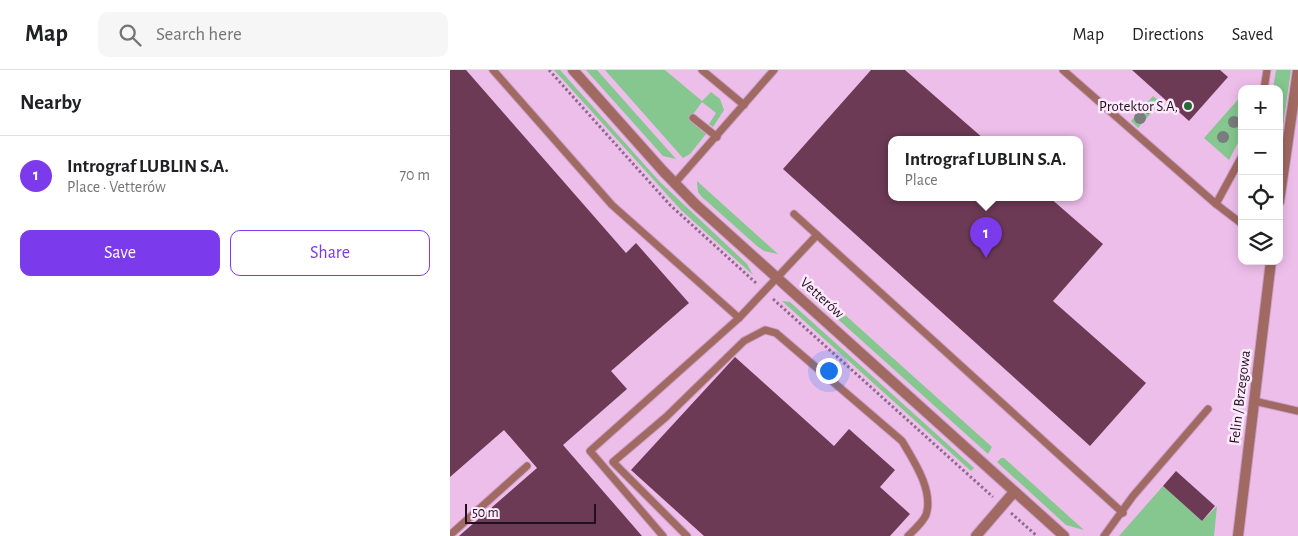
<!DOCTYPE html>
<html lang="en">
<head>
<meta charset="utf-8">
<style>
	:root { --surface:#fff; --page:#f6f6f6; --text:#202124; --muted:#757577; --line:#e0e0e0; --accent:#7c3aed }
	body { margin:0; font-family:"Alegreya Sans",sans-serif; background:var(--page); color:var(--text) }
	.controls { position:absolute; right:15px; top:15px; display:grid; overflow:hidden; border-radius:10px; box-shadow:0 2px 12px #0003 }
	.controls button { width:45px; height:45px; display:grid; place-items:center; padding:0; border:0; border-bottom:1px solid var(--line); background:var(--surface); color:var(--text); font:25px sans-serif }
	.scale { position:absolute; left:15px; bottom:12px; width:131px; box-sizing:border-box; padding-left:5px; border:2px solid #211020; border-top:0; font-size:14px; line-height:18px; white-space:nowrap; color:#211020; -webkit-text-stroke:4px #feeafc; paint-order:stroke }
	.you { position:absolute; left:378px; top:300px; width:18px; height:18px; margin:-12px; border:4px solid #fff; border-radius:50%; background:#1a73e8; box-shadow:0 0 0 8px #1a73e833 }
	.badge { display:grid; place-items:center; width:32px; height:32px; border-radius:50%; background:var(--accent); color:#fff; font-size:16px; font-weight:700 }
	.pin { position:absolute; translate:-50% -41px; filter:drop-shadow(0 1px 2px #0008) }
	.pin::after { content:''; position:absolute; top:26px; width:18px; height:15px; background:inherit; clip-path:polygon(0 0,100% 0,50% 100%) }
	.popup { position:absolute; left:438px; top:66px; width:195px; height:65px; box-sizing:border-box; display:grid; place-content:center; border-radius:10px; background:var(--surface); filter:drop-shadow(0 1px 4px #0005); font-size:16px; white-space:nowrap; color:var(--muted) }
	.popup b { font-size:19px; color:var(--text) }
	.popup::after { content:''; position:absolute; left:50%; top:100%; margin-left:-10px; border:10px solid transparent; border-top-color:var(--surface) }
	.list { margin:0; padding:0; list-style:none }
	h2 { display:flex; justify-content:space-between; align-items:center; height:65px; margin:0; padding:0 20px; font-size:21px }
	h2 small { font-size:16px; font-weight:400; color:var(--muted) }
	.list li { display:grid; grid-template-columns:32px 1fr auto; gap:15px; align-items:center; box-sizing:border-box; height:80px; padding:0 20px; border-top:1px solid var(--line) }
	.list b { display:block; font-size:19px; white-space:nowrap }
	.list p { margin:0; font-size:16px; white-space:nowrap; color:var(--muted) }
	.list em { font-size:16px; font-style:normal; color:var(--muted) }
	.actions { display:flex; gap:10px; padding:15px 20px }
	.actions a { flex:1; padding:11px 0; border:1px solid var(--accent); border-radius:10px; text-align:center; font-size:18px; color:var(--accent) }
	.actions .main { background:var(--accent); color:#fff }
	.icon { flex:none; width:28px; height:28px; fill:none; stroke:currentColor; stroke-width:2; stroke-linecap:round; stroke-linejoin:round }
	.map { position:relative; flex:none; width:848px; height:466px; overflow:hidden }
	header { display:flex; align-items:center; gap:30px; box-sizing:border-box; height:70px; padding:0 25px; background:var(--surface); border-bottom:1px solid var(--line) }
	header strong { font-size:24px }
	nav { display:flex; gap:28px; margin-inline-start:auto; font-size:18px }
	.search { width:350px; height:45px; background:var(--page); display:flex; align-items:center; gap:12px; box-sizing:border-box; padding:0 18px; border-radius:10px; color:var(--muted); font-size:19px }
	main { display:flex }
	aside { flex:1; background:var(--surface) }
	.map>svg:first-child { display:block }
	.green { fill:#85c78f }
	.building { fill:#6d3a55 }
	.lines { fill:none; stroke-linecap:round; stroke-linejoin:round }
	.lane-casing { stroke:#c99fc6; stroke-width:9 }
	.street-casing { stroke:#c99fc6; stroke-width:12 }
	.path { stroke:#8d6b8b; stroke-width:3; stroke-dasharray:2.5 2.5; stroke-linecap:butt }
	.lane { stroke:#a06961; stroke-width:7 }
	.street { stroke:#a06961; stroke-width:10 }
	.tree { fill:#7a7d7e }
	.poi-dot { fill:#266b37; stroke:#feeafc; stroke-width:2 }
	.labels { text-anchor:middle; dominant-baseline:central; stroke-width:5; stroke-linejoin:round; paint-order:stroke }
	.poi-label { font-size:15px; fill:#211020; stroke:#feeafc; text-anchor:end }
	.street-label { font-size:15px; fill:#211020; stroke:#feeafc }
</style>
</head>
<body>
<header>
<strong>Map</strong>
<div class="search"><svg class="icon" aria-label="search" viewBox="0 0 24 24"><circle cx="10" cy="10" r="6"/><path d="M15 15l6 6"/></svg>Search here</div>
<nav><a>Map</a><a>Directions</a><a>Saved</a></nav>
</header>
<main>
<aside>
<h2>Nearby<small></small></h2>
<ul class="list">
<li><span class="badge">1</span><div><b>Intrograf LUBLIN S.A.</b><p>Place · Vetterów</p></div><em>70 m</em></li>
</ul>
<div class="actions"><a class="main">Save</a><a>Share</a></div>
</aside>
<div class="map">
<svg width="848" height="466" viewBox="0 0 848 466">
	<rect width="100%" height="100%" fill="#eebeeb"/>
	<g class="green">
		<polygon points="104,0 110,0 210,112 297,194 303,205 231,140"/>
		<polygon points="136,0 147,0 226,89 213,86"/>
		<polygon points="155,0 215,0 252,31 261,22 270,29 274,40 263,57 259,54 266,43 252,32 239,50 256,64 240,84 233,88"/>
		<polygon points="826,0 841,0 829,84 829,19 823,19"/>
		<polygon points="792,25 792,65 779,90 754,68"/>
		<polygon points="703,26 711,32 688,58 681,51"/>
		<polygon points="247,111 328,184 314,181 307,176 252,127 248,122"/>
		<polygon points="355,209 542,377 538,384 361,225"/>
		<polygon points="332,231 340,232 350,241 524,398 521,401"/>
		<polygon points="551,388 554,388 634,460 616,455 547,392"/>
		<polygon points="713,416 752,451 767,436 764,466 669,466"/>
	</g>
	<g class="building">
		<polygon points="0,0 16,0 176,183 186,173 239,233 161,301 177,319 113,375 192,466 9,466 87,398 54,360 0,407"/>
		<polygon points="421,0 455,0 534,69 442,69 442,127 599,127 653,174 603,231 696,313 640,376 333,99"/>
		<polygon points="682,0 770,0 778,7 739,51"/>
		<polygon points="285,287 384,376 399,359 445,400 430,417 460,444 440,466 254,466 181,400"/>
		<polygon points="726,401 765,436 752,451 713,416"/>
	</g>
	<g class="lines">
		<g class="lane-casing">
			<g id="lane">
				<polyline points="43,0 162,135 289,248"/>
				<polyline points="252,0 294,35"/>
				<polyline points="613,0 766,134 792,154"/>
				<polyline points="814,19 817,0"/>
				<polyline points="243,48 267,67"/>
				<polyline points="224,114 324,0"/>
				<polyline points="766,134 792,86"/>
				<polyline points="344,144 673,443"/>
				<polyline points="804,331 848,341"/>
				<polyline points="0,465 77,396"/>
				<polyline points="213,466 140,381 289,248 367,165"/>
				<path d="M237,466L163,392L216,347L294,271L315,260L326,263L452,371C464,391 484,421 476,445C473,452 464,460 458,466"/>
				<polyline points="654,466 683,426 758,339"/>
			</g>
		</g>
		<g class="street-casing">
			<g id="street">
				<polyline points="123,0 213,101 245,134 614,466"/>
				<polyline points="829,132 848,0"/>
				<polyline points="526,466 564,422"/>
				<polyline points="788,466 821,191"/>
			</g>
		</g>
		<g class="path">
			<polyline points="99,0 220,135 306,213"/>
			<polyline points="323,229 543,427"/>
			<polyline points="561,443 587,466"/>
		</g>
		<use href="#lane" class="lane"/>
		<use href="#street" class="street"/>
	</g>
	<g class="tree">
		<circle cx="698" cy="38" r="6"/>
		<circle cx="690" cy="48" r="6"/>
		<circle cx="784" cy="52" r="6"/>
		<circle cx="773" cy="67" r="6"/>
	</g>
	<circle class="poi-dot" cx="738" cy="36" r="5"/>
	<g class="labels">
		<g class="poi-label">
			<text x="728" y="36">Protektor S.A,</text>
		</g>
		<g class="street-label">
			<text transform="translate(372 228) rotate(42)">Vetterów</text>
			<text transform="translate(790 327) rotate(-83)">Felin / Brzegowa</text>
		</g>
	</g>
</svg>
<div class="controls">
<button>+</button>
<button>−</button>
<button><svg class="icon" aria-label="locate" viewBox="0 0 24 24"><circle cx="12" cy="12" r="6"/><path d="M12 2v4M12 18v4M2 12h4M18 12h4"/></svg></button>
<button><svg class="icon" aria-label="layers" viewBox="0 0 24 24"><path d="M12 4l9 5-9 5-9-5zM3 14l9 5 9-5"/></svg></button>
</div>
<div class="scale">50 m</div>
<div class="you"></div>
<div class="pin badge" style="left:536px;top:188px">1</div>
<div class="popup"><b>Intrograf LUBLIN S.A.</b>Place</div>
</div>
</main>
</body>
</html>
